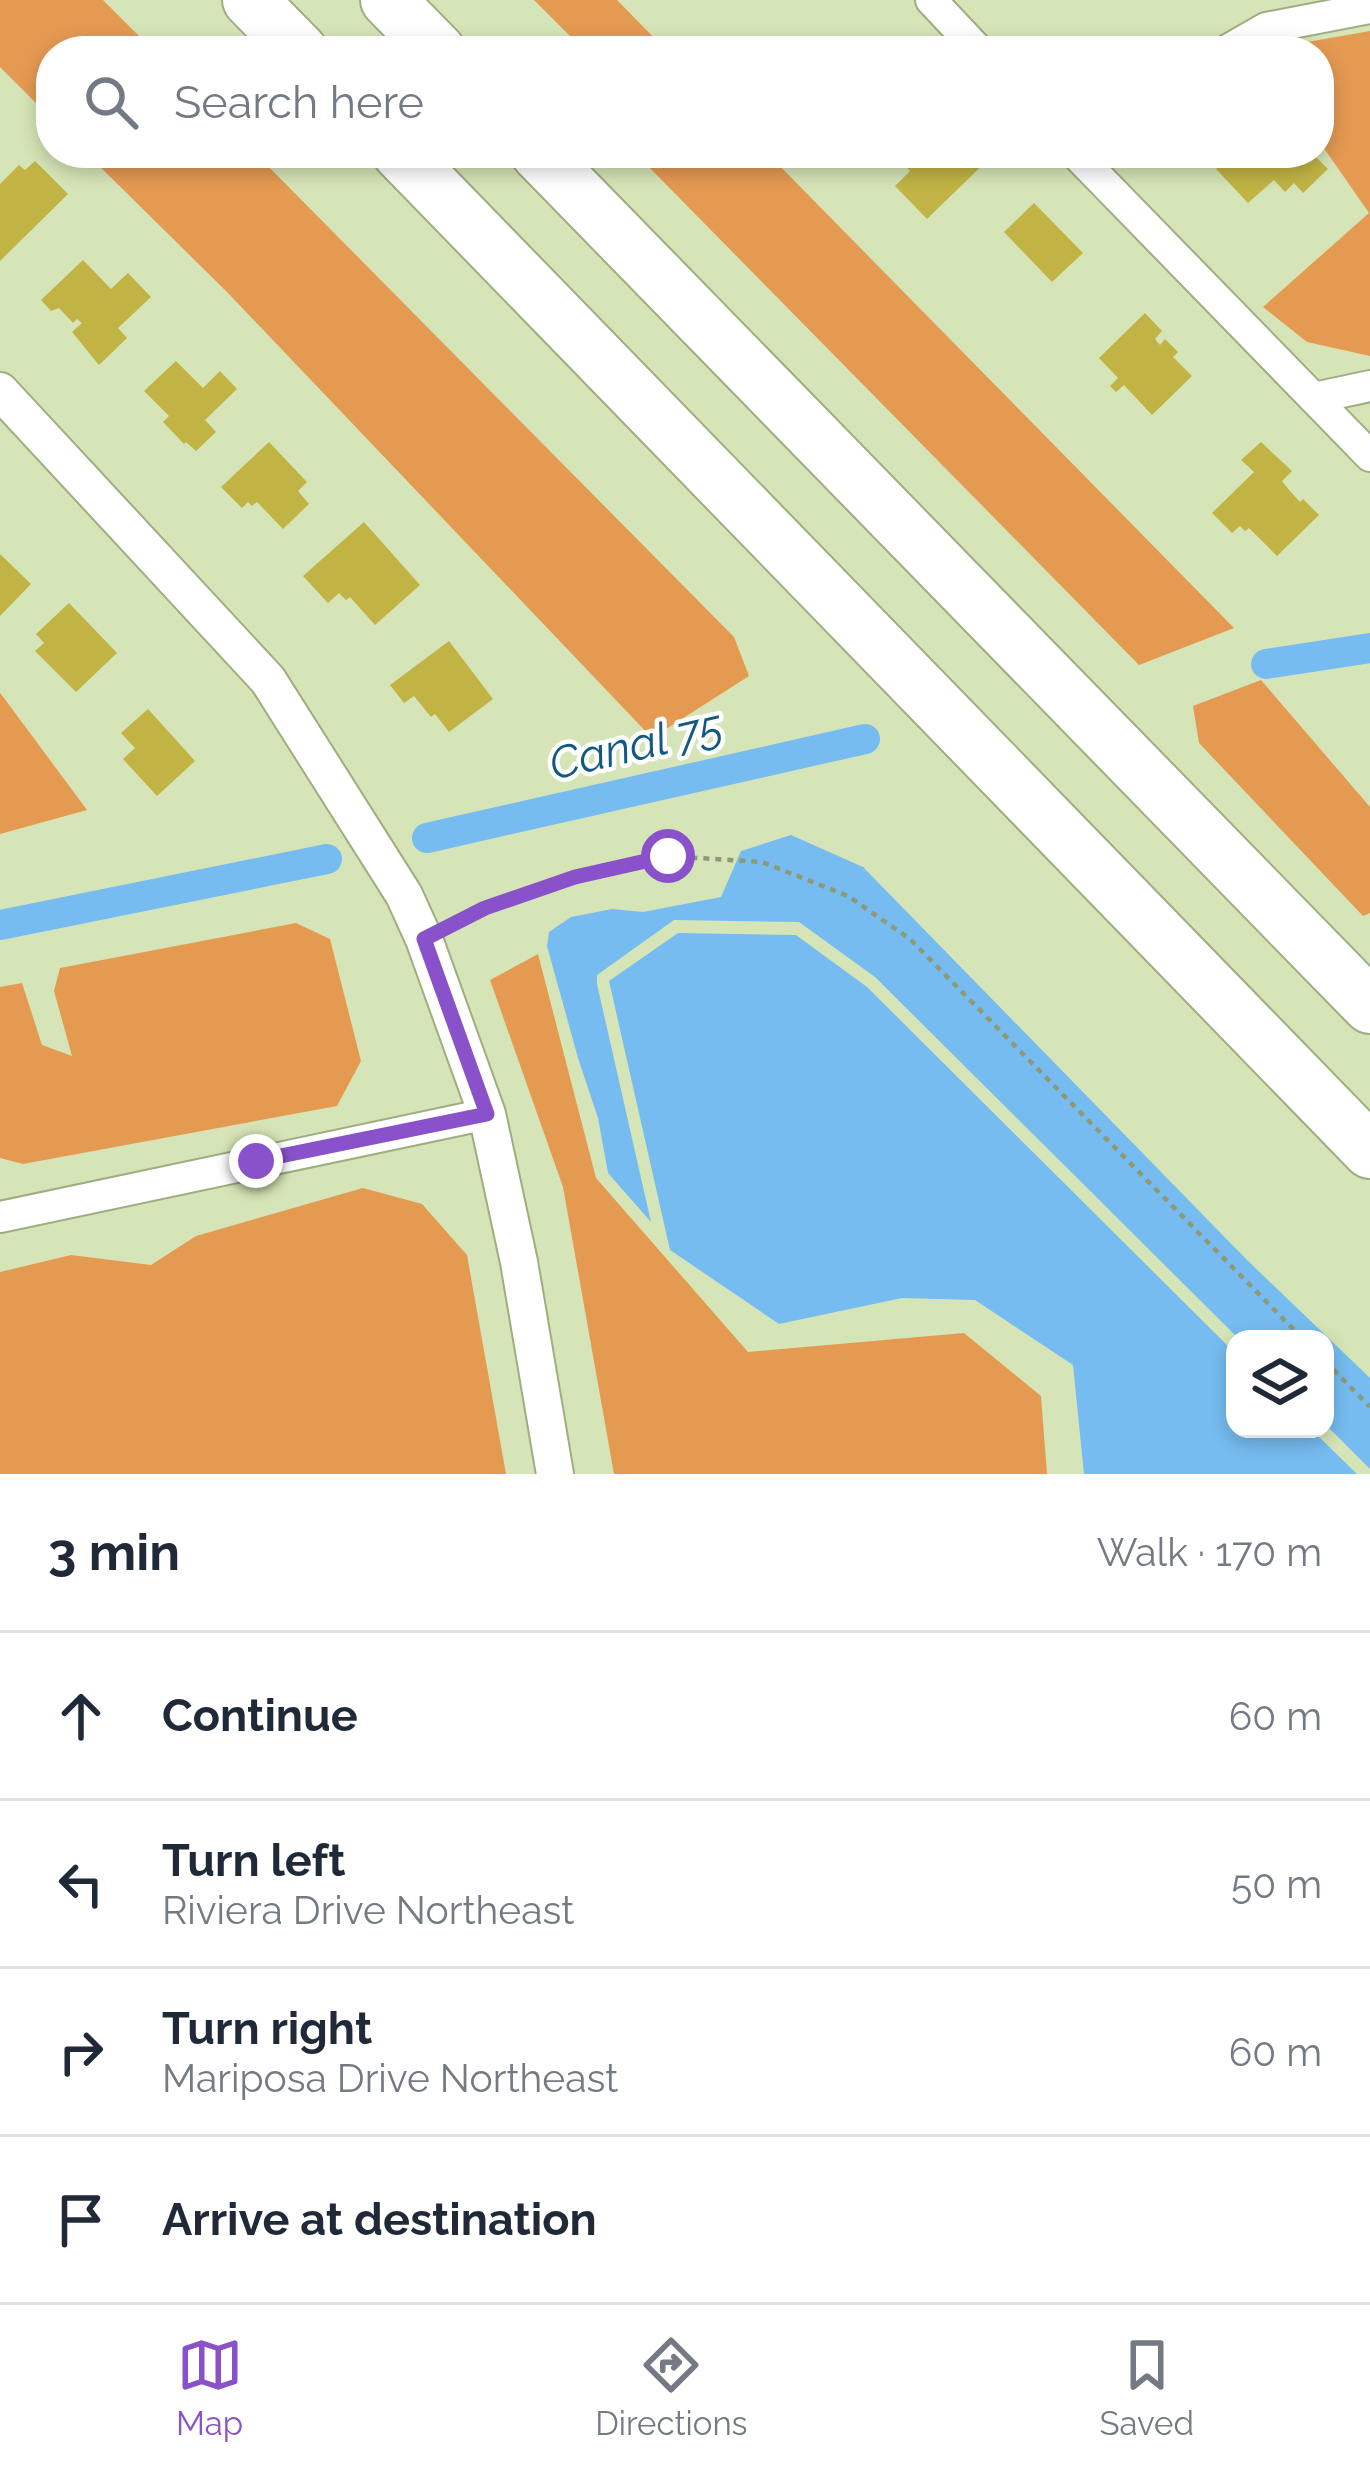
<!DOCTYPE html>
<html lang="en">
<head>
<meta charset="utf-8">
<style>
	:root { --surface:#fff; --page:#f2f2f3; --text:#1f2937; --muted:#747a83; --line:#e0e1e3; --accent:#8a52ca }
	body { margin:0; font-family:Raleway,sans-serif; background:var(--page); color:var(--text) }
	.controls { position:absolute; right:36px; bottom:36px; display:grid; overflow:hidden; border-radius:24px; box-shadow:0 6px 18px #0003 }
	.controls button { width:108px; height:108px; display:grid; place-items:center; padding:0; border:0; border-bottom:3px solid var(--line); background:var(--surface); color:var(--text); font:60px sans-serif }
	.stop { position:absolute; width:36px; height:36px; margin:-27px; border:9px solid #8a52ca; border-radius:50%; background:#fff }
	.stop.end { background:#8a52ca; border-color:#fff; box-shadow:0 3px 12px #0008 }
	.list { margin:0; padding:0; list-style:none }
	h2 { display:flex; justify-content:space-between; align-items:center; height:156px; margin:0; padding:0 48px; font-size:51px }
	h2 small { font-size:39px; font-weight:400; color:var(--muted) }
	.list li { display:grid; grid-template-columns:78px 1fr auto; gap:36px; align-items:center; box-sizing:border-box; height:168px; padding:0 48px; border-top:3px solid var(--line) }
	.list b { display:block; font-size:45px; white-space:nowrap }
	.list p { margin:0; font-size:39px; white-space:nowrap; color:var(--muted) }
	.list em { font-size:39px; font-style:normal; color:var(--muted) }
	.icon { flex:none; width:66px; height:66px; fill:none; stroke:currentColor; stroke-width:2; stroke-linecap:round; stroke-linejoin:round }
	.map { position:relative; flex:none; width:1370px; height:1474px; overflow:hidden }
	.search { position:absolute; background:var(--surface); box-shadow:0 6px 18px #0003; left:36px; right:36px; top:36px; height:132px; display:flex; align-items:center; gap:30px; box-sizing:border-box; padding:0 42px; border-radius:48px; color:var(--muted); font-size:45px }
	.sheet { height:828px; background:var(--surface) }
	nav { display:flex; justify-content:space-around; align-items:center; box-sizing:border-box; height:168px; border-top:3px solid var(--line); background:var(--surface); font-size:33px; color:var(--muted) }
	nav a { display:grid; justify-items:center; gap:6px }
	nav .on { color:var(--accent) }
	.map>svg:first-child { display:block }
	.green { fill:#e59a52 }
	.water { fill:#76bcf1 }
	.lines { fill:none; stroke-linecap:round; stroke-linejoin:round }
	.canal { stroke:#76bcf1; stroke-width:30 }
	.building { fill:#c1b445 }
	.minor-casing { stroke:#9fad81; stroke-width:34 }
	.tertiary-casing { stroke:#9fad81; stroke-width:40 }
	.motorway-casing { stroke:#9fad81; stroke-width:58 }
	.path { stroke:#8e9977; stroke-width:4.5; stroke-dasharray:6 6; stroke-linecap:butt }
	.minor { stroke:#fff; stroke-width:30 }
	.tertiary { stroke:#fff; stroke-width:36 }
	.motorway { stroke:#fff; stroke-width:54 }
	.route { stroke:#8a52ca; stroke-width:15 }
	.labels { text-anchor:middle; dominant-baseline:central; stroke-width:9; stroke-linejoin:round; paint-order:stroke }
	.water-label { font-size:45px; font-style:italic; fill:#135883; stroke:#fefefe }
</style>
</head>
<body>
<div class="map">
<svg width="1370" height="1474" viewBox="0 0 1370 1474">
	<rect width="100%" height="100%" fill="#d6e5b7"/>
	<g class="green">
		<polygon points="0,0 103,0 154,51 51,51 51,118 0,67"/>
		<polygon points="534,0 617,0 667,51 585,51"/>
		<polygon points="1370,31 1370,356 1307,342 1263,307 1369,213 1319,141 1319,51 1282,51 1296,44"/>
		<polygon points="86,153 255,153 734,637 749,676 652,738 228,293"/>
		<polygon points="640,153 767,153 1234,628 1139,665 639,157"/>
		<polygon points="1261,680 1370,807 1370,913 1363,916 1199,743 1193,706"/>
		<polygon points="0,693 4,698 87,810 0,834"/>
		<polygon points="296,923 330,939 361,1061 337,1106 23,1164 0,1158 0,987 22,983 42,1045 72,1056 54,991 60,968"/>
		<polygon points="538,954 596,1178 748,1352 964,1333 1041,1396 1047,1474 614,1474 563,1187 490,980"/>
		<polygon points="363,1188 422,1204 467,1255 506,1474 0,1474 0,1272 71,1255 151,1265 196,1236"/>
	</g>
	<g class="water">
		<polygon points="791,835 863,867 1247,1260 1370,1378 1370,1469 1325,1424 1325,1339 1239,1339 875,977 799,922 674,920 597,975 597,984 651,1222 608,1173 598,1118 578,1058 547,946 549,932 571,917 612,909 643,912 721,897 741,851"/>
		<polygon points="678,933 796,935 867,987 1235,1353 1235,1429 1311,1429 1357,1474 1084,1474 1073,1365 975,1300 902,1298 779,1324 670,1250 609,981"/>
	</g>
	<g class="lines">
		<g class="canal">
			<polyline points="1266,664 1370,648"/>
			<polyline points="427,838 865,739"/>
			<polyline points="0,925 327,859"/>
		</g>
	</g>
	<g class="building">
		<polygon points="893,153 995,153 927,219 895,186 910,171"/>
		<polygon points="1234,153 1312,153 1328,169 1303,193 1294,183 1285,192 1274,180 1248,203 1216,169"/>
		<polygon points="35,161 68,194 0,261 0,184 19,165 25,170"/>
		<polygon points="1034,203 1083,253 1052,282 1004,232"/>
		<polygon points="83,260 111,289 128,273 151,297 118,328 127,338 99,365 72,332 82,323 77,319 73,323 59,308 51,311 41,300"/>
		<polygon points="1145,313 1162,331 1155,339 1160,345 1165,339 1178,352 1173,357 1192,376 1152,415 1124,385 1116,392 1110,386 1118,378 1099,358"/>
		<polygon points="176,361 203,388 220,371 237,389 205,420 216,432 196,451 186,442 184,444 163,422 169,416 144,391"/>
		<polygon points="269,442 307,482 298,491 309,504 283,529 257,502 252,506 248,502 242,508 221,487"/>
		<polygon points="1261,442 1292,471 1282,481 1290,491 1300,502 1303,499 1319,515 1277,556 1249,528 1245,531 1240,526 1232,533 1212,513 1254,472 1241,460"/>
		<polygon points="364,522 420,585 375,625 350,597 346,600 339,593 328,603 303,576"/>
		<polygon points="0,554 31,584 0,616"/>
		<polygon points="69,603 117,653 76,692 35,651 44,643 36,634"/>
		<polygon points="449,641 493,699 449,732 435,714 431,717 414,696 404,703 390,685"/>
		<polygon points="148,709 195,761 157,796 123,759 135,748 121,733"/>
	</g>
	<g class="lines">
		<g class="minor-casing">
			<g id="minor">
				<polyline points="931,0 979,51"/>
				<polyline points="1226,51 1266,28 1370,8"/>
				<polyline points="1075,153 1370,456"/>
				<polyline points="1314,398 1370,386"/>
				<polyline points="0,1217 487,1114"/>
			</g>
		</g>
		<g class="tertiary-casing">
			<polyline id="tertiary" points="0,391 268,680 404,895 424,939 487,1114 519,1262 555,1474"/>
		</g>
		<g class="motorway-casing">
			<g id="motorway">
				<polyline points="250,0 300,51"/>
				<polyline points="388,0 438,51"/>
				<polyline points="400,153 1370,1151"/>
				<polyline points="538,153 1370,1006"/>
			</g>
		</g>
		<g class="path">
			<polyline points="451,925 485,908 575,877 667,856 762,862 848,896 910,939 1303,1339"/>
			<polyline points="1325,1361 1370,1407"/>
		</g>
		<use href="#minor" class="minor"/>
		<use href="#tertiary" class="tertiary"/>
		<use href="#motorway" class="motorway"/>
	</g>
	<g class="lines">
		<polyline class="route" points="256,1161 487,1114 424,939 485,908 575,877 668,856"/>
	</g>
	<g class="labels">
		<g class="water-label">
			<text transform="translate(636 745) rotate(-13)">Canal 75</text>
		</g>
	</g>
</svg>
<div class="controls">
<button><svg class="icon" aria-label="layers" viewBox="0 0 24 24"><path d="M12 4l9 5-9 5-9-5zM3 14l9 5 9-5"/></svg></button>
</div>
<div class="stop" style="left:668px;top:856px"></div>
<div class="stop end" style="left:256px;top:1161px"></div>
<div class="search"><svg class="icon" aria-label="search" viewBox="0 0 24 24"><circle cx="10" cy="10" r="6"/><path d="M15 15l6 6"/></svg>Search here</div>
</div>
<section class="sheet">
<h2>3 min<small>Walk · 170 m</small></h2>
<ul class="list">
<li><svg class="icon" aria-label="ahead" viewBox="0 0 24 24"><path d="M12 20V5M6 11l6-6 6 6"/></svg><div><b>Continue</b></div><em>60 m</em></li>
<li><svg class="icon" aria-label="left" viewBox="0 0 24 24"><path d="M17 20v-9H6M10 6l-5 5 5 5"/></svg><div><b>Turn left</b><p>Riviera Drive Northeast</p></div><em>50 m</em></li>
<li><svg class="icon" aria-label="right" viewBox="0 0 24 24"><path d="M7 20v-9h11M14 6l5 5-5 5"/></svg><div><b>Turn right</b><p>Mariposa Drive Northeast</p></div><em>60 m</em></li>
<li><svg class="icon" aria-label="arrive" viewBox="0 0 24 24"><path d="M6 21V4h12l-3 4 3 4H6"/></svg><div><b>Arrive at destination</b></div></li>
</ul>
</section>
<nav>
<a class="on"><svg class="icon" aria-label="map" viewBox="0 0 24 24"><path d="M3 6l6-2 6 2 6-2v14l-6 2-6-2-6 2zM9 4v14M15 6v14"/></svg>Map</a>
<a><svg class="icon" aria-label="directions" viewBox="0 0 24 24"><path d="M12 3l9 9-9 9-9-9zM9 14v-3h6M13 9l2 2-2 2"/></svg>Directions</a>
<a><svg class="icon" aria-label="saved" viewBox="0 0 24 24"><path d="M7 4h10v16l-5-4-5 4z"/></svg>Saved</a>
</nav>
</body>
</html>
